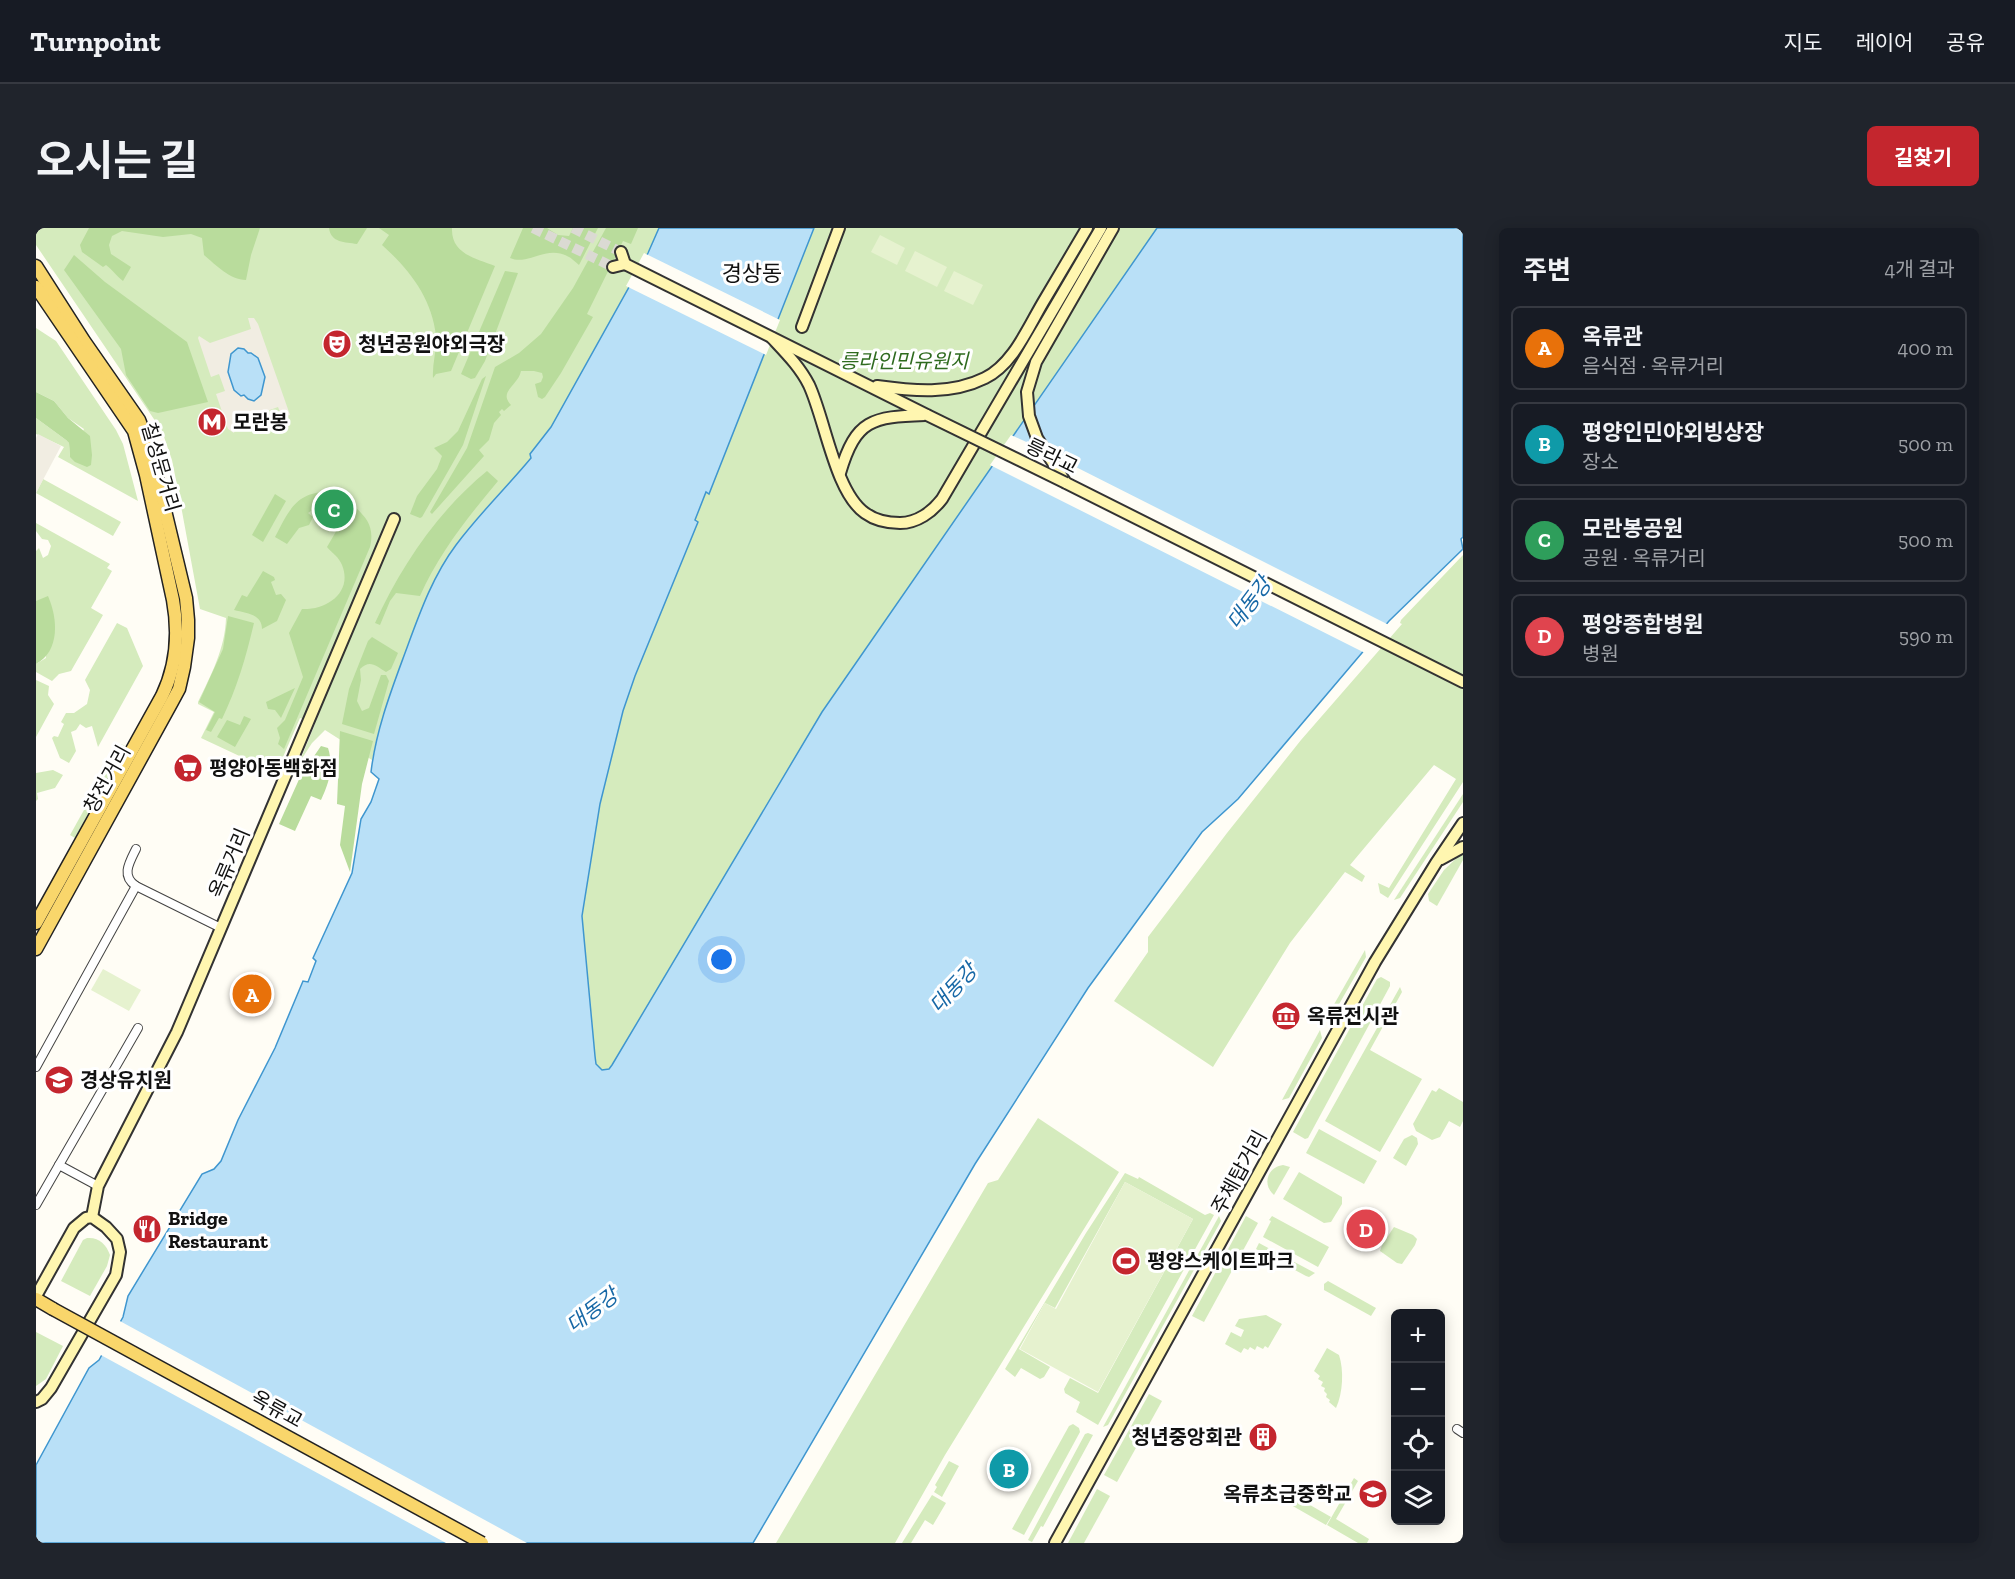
<!DOCTYPE html>
<html lang="ko">
<head>
<meta charset="utf-8">
<style>
	:root { --surface:#171b24; --page:#20242c; --text:#f1f3f6; --muted:#9ea1a6; --line:#363941; --accent:#c4262e }
	body { margin:0; font-family:"Zilla Slab","Noto Sans KR",serif; background:var(--page); color:var(--text) }
	.controls { position:absolute; right:18px; bottom:18px; display:grid; overflow:hidden; border-radius:9px; box-shadow:0 3px 15px #0003 }
	.controls button { width:54px; height:54px; display:grid; place-items:center; padding:0; border:0; border-bottom:2px solid var(--line); background:var(--surface); color:var(--text); font:30px sans-serif }
	.you { position:absolute; left:686px; top:732px; width:21px; height:21px; margin:-15px; border:4px solid #fff; border-radius:50%; background:#1a73e8; box-shadow:0 0 0 9px #1a73e833 }
	.badge { display:grid; place-items:center; width:39px; height:39px; border-radius:50%; background:var(--accent); color:#fff; font-size:20px; font-weight:700 }
	.pin { position:absolute; translate:-50% -50%; border:3px solid #fff; box-shadow:0 2px 6px #0006 }
	.list { margin:0; padding:0; list-style:none }
	h2 { display:flex; justify-content:space-between; align-items:center; height:78px; margin:0; padding:0 24px; font-size:26px }
	h2 small { font-size:20px; font-weight:400; color:var(--muted) }
	.list li { display:grid; grid-template-columns:39px 1fr auto; gap:18px; align-items:center; box-sizing:border-box; height:84px; margin:0 12px 12px; padding:0 12px; border:2px solid var(--line); border-radius:9px }
	.list b { display:block; font-size:22px; white-space:nowrap }
	.list p { margin:0; font-size:20px; white-space:nowrap; color:var(--muted) }
	.list em { font-size:20px; font-style:normal; color:var(--muted) }
	.icon { flex:none; width:33px; height:33px; fill:none; stroke:currentColor; stroke-width:2; stroke-linecap:round; stroke-linejoin:round }
	.map { position:relative; flex:none; width:1427px; height:1315px; overflow:hidden; border-radius:9px }
	header { display:flex; align-items:center; gap:36px; box-sizing:border-box; height:84px; padding:0 30px; background:var(--surface); border-bottom:2px solid var(--line) }
	header strong { font-size:28px }
	nav { display:flex; gap:33px; margin-inline-start:auto; font-size:21px }
	.intro { display:flex; align-items:center; justify-content:space-between; box-sizing:border-box; height:144px; padding:0 36px }
	h1 { margin:0; font-size:42px }
	.button { padding:15px 27px; border-radius:9px; background:var(--accent); color:#fff; font-size:21px; font-weight:700 }
	main { display:flex; gap:36px; padding:0 36px }
	aside { flex:1; background:var(--surface); border-radius:9px; box-shadow:0 3px 15px #0003 }
	.map>svg:first-child { display:block }
	.green { fill:#d5ebbd }
	.forest { fill:#b9dc9c }
	.pitch { fill:#e6f2cf }
	.plaza { fill:#f1ede2; fill-rule:evenodd }
	.water { fill:#b9e0f7; stroke:#3f96cf; stroke-width:1.5 }
	.pier { fill:#fffdf5 }
	.lines { fill:none; stroke-linecap:round; stroke-linejoin:round }
	.secondary-tunnel { stroke:#dbdad3; stroke-width:10; stroke-dasharray:10 5; stroke-linecap:butt }
	.street-casing { stroke:#444; stroke-width:10 }
	.secondary-casing { stroke:#333; stroke-width:14 }
	.primary-casing { stroke:#222; stroke-width:15 }
	.street { stroke:#fff; stroke-width:8 }
	.secondary { stroke:#fff6b0; stroke-width:10 }
	.primary { stroke:#f9d66b; stroke-width:12 }
	.secondary-bridge-casing { stroke:#333; stroke-width:14; stroke-linecap:butt }
	.primary-bridge-casing { stroke:#222; stroke-width:15; stroke-linecap:butt }
	.secondary-bridge { stroke:#fff6b0; stroke-width:10 }
	.primary-bridge { stroke:#f9d66b; stroke-width:12 }
	.labels { text-anchor:middle; dominant-baseline:central; stroke-width:6; stroke-linejoin:round; paint-order:stroke }
	.poi-label { font-size:20px; font-weight:bold; fill:#111; stroke:#fff; text-anchor:start }
	.park-label { font-size:20px; font-style:italic; fill:#2f6b1f; stroke:#fff }
	.street-label { font-size:20px; fill:#111; stroke:#fff }
	.water-label { font-size:21px; font-style:italic; fill:#1768a6; stroke:#fff }
	.quarter-label { font-size:22px; fill:#111; stroke:#fff }
</style>
</head>
<body>
<header>
<strong>Turnpoint</strong>
<nav><a>지도</a><a>레이어</a><a>공유</a></nav>
</header>
<div class="intro"><h1>오시는 길</h1><a class="button">길찾기</a></div>
<main>
<div class="map">
<svg width="1427" height="1315" viewBox="0 0 1427 1315">
	<rect width="100%" height="100%" fill="#fffdf5"/>
	<g class="green">
		<path d="M0,0H623L612,25L515,199L494,226L496,230C471,258 439,289 418,320C399,348 388,379 376,410C360,450 345,490 336,532L289,502L276,515L263,535L279,496L264,490L240,545L165,510L178,484L162,476V474C175,447 189,421 190,390L164,381L143,267L136,232L126,203L0,17Z"/>
		<polygon points="778,0 1121,0 786,484 576,837 573,841 566,842 560,836 559,828 546,688 564,576 587,483 599,448 662,294 659,292 670,264 673,265"/>
		<polygon points="0,100 20,113 80,202 87,216 102,273 22,229 28,219 0,206 0,190 30,212 33,215 34,229 48,201 32,190 18,173 0,164"/>
		<polygon points="7,251 85,294 77,308 0,265"/>
		<polygon points="0,295 74,336 71,340 76,343 55,380 67,387 35,443 23,446 16,453 0,444 0,436 10,430 0,373 0,323 3,320 7,330 12,327 15,318 12,312 6,311 0,303"/>
		<polygon points="1427,327 1427,554 1352,670 1344,665 1342,655 1353,660 1420,551 1398,537 1314,637 1329,648 1326,654 1309,644 1254,715 1177,839 1078,773 1112,724 1112,709 1191,605 1265,512 1366,396 1364,395 1365,392"/>
		<polygon points="81,395 91,400 107,438 62,519 56,498 50,500 44,496 40,502 35,504 40,523 33,535 24,530 16,510 18,508 22,509 28,496 25,494 30,485 38,485 51,476 54,462 49,452"/>
		<polygon points="0,452 13,458 12,467 18,476 0,509"/>
		<polygon points="85,516 89,518 39,610 34,607"/>
		<polygon points="17,542 27,547 19,560 1,565 2,571 0,573 0,545"/>
		<polygon points="1427,566 1427,574 1364,670 1358,672"/>
		<polygon points="1427,624 1427,632 1401,678 1393,673 1392,666 1408,642"/>
		<polygon points="1329,722 1330,729 1294,792 1288,794"/>
		<polygon points="1345,749 1354,754 1354,758 1272,910 1269,911 1257,904 1341,751"/>
		<polygon points="1364,759 1366,764 1334,822 1386,851 1344,924 1289,893"/>
		<polygon points="1284,802 1286,810 1253,870 1246,872"/>
		<polygon points="1403,860 1427,874 1427,893 1424,899 1413,893 1404,909 1396,912 1380,903 1377,896 1396,862 1400,864"/>
		<polygon points="1002,890 1083,944 909,1227 859,1315 740,1315 952,955 962,952"/>
		<polygon points="1283,901 1341,933 1328,956 1270,925"/>
		<polygon points="1376,907 1381,910 1382,916 1370,938 1357,930 1368,911"/>
		<path d="M1247,937L1254,939L1238,967C1226,957 1231,939 1247,937Z"/>
		<polygon points="1263,944 1306,969 1306,976 1295,994 1288,995 1247,971"/>
		<polygon points="1089,945 1102,951 1103,949 1169,987 1174,985 1178,987 1062,1197 1040,1184 1044,1174 1029,1165 1028,1161 1034,1150 1062,1165 1157,991 1089,954 1019,1080 1009,1075 983,1121 1014,1139 1008,1149 1004,1151 985,1140 979,1149 969,1141 1050,1005"/>
		<polygon points="1183,988 1185,993 1072,1197 1067,1199"/>
		<polygon points="1210,988 1222,995 1168,1094 1156,1088"/>
		<polygon points="1236,988 1293,1019 1282,1039 1227,1009 1235,993 1233,992"/>
		<polygon points="1358,999 1377,1007 1381,1011 1379,1017 1366,1036 1361,1035 1344,1023 1346,1017"/>
		<path d="M51,1010C63,1009 70,1016 74,1027L71,1038L54,1068L25,1053L47,1012Z"/>
		<polygon points="1223,1015 1279,1045 1273,1049 1270,1048 1220,1021"/>
		<polygon points="1292,1053 1340,1080 1335,1088 1288,1062 1288,1056"/>
		<polygon points="1230,1087 1246,1096 1232,1120 1229,1118 1227,1121 1221,1118 1219,1122 1214,1119 1212,1122 1208,1120 1205,1125 1189,1116 1195,1104 1205,1109 1208,1102 1199,1098 1203,1091"/>
		<polygon points="0,1104 27,1118 10,1151 0,1158"/>
		<path d="M1291,1120L1303,1127C1308,1142 1307,1165 1300,1180L1293,1174L1294,1172L1290,1169L1291,1166L1288,1163L1289,1160L1285,1158L1287,1154L1282,1151L1284,1148L1278,1143Z"/>
		<polygon points="1113,1166 1126,1173 1081,1254 1068,1247"/>
		<polygon points="1037,1196 1043,1200 1044,1204 988,1307 976,1301 1033,1198"/>
		<polygon points="1052,1205 1057,1207 1007,1299 1005,1298 996,1314 992,1312 1049,1206"/>
		<polygon points="913,1233 923,1238 906,1269 898,1264 901,1259 899,1257"/>
		<polygon points="1318,1250 1322,1253 1300,1291 1333,1311 1331,1315 1322,1315 1291,1297"/>
		<polygon points="1061,1261 1074,1268 1048,1315 1032,1315"/>
		<polygon points="896,1267 910,1275 897,1297 889,1292 875,1315 866,1315"/>
		<polygon points="1260,1269 1295,1289 1290,1297 1255,1277"/>
	</g>
	<g class="forest">
		<path d="M53,0H224L215,27L210,52C194,52 180,37 168,27L166,10L155,6L127,9L86,3L76,8L73,17L75,26L95,39L87,53C80,48 77,42 70,37L67,39L46,24L44,17Z"/>
		<path d="M293,0H331L321,16C309,14 295,15 293,0Z"/>
		<path d="M343,0H416C415,26 439,30 459,38L415,143L400,146L397,150C396,136 401,122 400,108C396,70 373,41 346,17L353,7Z"/>
		<path d="M487,0H511L522,7L533,8L537,0H562L543,37C539,34 536,30 531,28C510,17 492,38 474,30Z"/>
		<path d="M570,0H602L595,16L587,13L551,86L557,89L525,145L509,169L506,171L502,169L499,156L505,154L507,149L506,145L498,143H485C482,158 462,163 475,177L468,183L466,181L463,184L465,187L458,195L453,212L443,222L448,228L396,286L394,284L431,220L459,139L483,125L505,106L537,60Z"/>
		<polygon points="38,27 69,54 151,114 172,174 122,185 114,183 90,147 85,121 28,42"/>
		<polygon points="469,43 482,45 449,133 439,150 435,151 425,146"/>
		<polygon points="450,148 427,217 386,289 384,290 374,286 381,268 401,241 406,228 398,220 411,214 422,203 446,151"/>
		<polygon points="0,164 18,173 32,190 54,208 56,227 55,237 51,239 39,234 34,229 33,215 30,212 0,190"/>
		<path d="M451,243L462,253C432,289 403,325 384,368L360,365L354,373L344,397L339,395C365,338 402,283 451,243Z"/>
		<path d="M294,263L309,271L302,284L278,281L272,285L277,289L273,297L263,300L251,316L239,309C254,281 259,265 294,263Z"/>
		<polygon points="239,266 250,273 227,314 216,307"/>
		<path d="M316,276C330,289 339,298 334,319L248,521L242,516L244,510L241,500L249,492L267,449L253,405L266,381C291,382 317,364 306,337C303,329 296,325 291,319Z"/>
		<path d="M227,343L238,349L239,352L235,354L240,367L245,366L250,372L241,393L226,401C226,386 210,385 198,382L206,367L211,369Z"/>
		<path d="M12,368C22,391 24,423 0,436V373Z"/>
		<path d="M192,388L218,395C210,429 201,460 186,491L183,490L175,504L170,502L179,484L163,474L187,421Z"/>
		<path d="M336,409L362,425L355,441L350,444C340,438 334,431 324,441L325,452L321,473L326,483L333,480L345,447H350L353,453L338,506L306,496L313,461L332,413Z"/>
		<polygon points="259,460 245,490 239,482 232,481 230,474"/>
		<polygon points="208,488 215,491 199,519 181,509 191,492 204,497"/>
		<polygon points="304,503 337,513 326,556 314,644 304,617 309,578 301,576"/>
		<path d="M285,518L292,520C298,539 293,555 285,572L275,568L259,603L243,596L265,547Z"/>
	</g>
	<g class="pitch">
		<polygon points="844,7 869,20 861,37 835,24"/>
		<polygon points="879,23 911,39 901,59 869,43"/>
		<polygon points="918,43 947,57 937,77 908,63"/>
		<polygon points="67,741 105,762 93,783 55,762"/>
		<polygon points="1089,954 1157,991 1062,1164 984,1121 1009,1075 1020,1081"/>
	</g>
	<g class="plaza">
		<path d="M212,90H218L222,96L254,187L246,189L242,179L201,194L198,205L192,201L180,166L189,163L183,146L175,149L162,110L163,108L174,115L215,101ZM202,120L221,130L229,149L221,171L218,173L212,171L208,167L199,163L192,144L197,123Z"/>
		<polygon points="2,206 25,218 0,265 0,210"/>
	</g>
	<g class="water">
		<path d="M623,0H778L673,266L670,264L659,292L662,294L599,448L587,483L564,576L546,688L559,828L560,836L566,842L573,841L576,837L786,484L1121,0H1427V309L1425,311L1427,321L1353,393L1202,571L1166,604L1052,760L939,936L717,1315H0V1237L53,1140L63,1132L87,1089L92,1068L166,946L178,941L185,933L202,892L239,820L267,753L272,754L280,733L277,730L316,645L325,591L335,574L343,551L335,544C340,502 355,463 369,425C383,387 396,349 420,317C443,286 471,259 495,230L494,226L515,199L612,25Z"/>
		<polygon points="202,120 208,121 212,125 215,125 222,130 229,149 225,167 218,173 212,171 208,167 205,168 198,162 192,144 195,126"/>
	</g>
	<g class="pier">
		<polygon points="608,25 744,92 730,127 590,58"/>
		<polygon points="997,175 1002,198 1007,209 1015,221 1026,232 1353,397 1329,425 954,237 975,207 997,217 988,189"/>
		<polygon points="82,1092 491,1315 410,1315 63,1126"/>
	</g>
	<g class="lines">
		<g class="secondary-tunnel">
			<polyline points="497,0 577,39"/>
			<polyline points="537,0 585,24"/>
		</g>
		<g class="street-casing">
			<g id="street">
				<path d="M100,621C93,635 85,648 100,658"/>
				<polyline points="0,839 100,658 185,700"/>
				<polyline points="23,937 102,800"/>
				<polyline points="0,977 23,937 62,958"/>
				<polyline points="1421,1201 1427,1205"/>
			</g>
		</g>
		<g class="secondary-casing">
			<g id="secondary">
				<polyline points="1077,0 1000,134 991,164 993,188 1001,210 1030,255 1427,454"/>
				<polyline points="585,24 589,36"/>
				<polyline points="589,36 891,187"/>
				<polyline points="577,39 589,36"/>
				<polyline points="766,99 803,0"/>
				<path d="M736,110C750,125 764,139 773,157C789,191 799,264 829,285C840,293 851,295 864,295C881,295 896,284 906,271L1065,0"/>
				<path d="M841,158C877,163 915,167 949,150C978,136 993,97 1009,71C1023,47 1037,24 1051,0"/>
				<path d="M804,245C820,191 836,189 889,187"/>
				<polyline points="1405,631 1427,619"/>
				<polyline points="56,989 62,958 141,804 358,291"/>
				<polyline points="0,1068 38,1000 50,990 56,989 70,999 81,1011 84,1024 80,1047 15,1160 6,1171 0,1174"/>
				<polyline points="1019,1315 1339,734 1400,635 1427,595"/>
			</g>
		</g>
		<g class="primary-casing">
			<g id="primary">
				<polyline points="0,38 48,113 103,192 114,220 150,370 152,392 152,410 148,439 143,461 136,474 0,721"/>
				<path d="M0,59L98,203L110,247L137,372C143,405 141,437 126,468L0,695"/>
				<polyline points="0,1071 17,1081"/>
			</g>
		</g>
		<use href="#street" class="street"/>
		<use href="#secondary" class="secondary"/>
		<use href="#primary" class="primary"/>
		<g class="secondary-bridge-casing">
			<polyline id="secondary-bridge" points="891,187 1030,255"/>
		</g>
		<g class="primary-bridge-casing">
			<polyline id="primary-bridge" points="17,1081 446,1315"/>
		</g>
		<use href="#secondary-bridge" class="secondary-bridge"/>
		<use href="#primary-bridge" class="primary-bridge"/>
	</g>
	<defs>
		<g id="theatre-disc" transform="scale(1.5)"><circle r="9.5" fill="#c4262e" stroke="#fff"/><path d="M-5-5.5Q0-4 5-5.5V0Q5 5 0 6Q-5 5-5 0ZM-3.3-2.5H-1v1.5H-3.3ZM1-2.5H3.3v1.5H1ZM-2.8 1Q0 5.5 2.8 1Z" fill="#fff"/></g>
		<g id="metro-disc" transform="scale(1.5)"><circle r="9.5" fill="#c4262e" stroke="#fff"/><path d="M-5.5 5V-5H-3L0 0L3-5H5.5V5H3V-.5L0 4L-3-.5V5Z" fill="#fff"/></g>
		<g id="supermarket-disc" transform="scale(1.5)"><circle r="9.5" fill="#c4262e" stroke="#fff"/><path d="M-6-5.5h2.5l.6 2H6L4.5 2H-2.5L-4.4-4H-6ZM-1.5 3.2a1.3 1.3 0 1 0 .1 0ZM3 3.2a1.3 1.3 0 1 0 .1 0Z" fill="#fff"/></g>
		<g id="museum-disc" transform="scale(1.5)"><circle r="9.5" fill="#c4262e" stroke="#fff"/><path d="M0-6L6-3V-2H-6V-3ZM-5-1h2V3h-2ZM-1-1h2V3h-2ZM3-1h2V3H3ZM-6 4H6V6H-6Z" fill="#fff"/></g>
		<g id="school-disc" transform="scale(1.5)"><circle r="9.5" fill="#c4262e" stroke="#fff"/><path d="M0-5L7-2L0 1L-7-2ZM-4 1L0 2.5L4 1V4Q0 6-4 4Z" fill="#fff"/></g>
		<g id="restaurant-disc" transform="scale(1.5)"><circle r="9.5" fill="#c4262e" stroke="#fff"/><path d="M-5-6h1v4h1v-4h1v4h1v-4h1v5L-1.5 .5V6h-2V.5L-5-1ZM5-6V6H3V1.5H1.5Q1.5-4 5-6Z" fill="#fff"/></g>
		<g id="stadium-disc" transform="scale(1.5)"><circle r="9.5" fill="#c4262e" stroke="#fff"/><path d="M0-5a6.5 5 0 1 0 0 10a6.5 5 0 1 0 0-10ZM-3.5-1.8h7v3.6h-7Z" fill="#fff"/></g>
		<g id="building-disc" transform="scale(1.5)"><circle r="9.5" fill="#c4262e" stroke="#fff"/><path d="M-4-6H4V6H1V3H-1V6H-4ZM-2.5-4.3h1.7v1.8h-1.7ZM.8-4.3h1.7v1.8H.8ZM-2.5-1h1.7V.8h-1.7ZM.8-1h1.7V.8H.8Z" fill="#fff"/></g>
	</defs>
	<g fill-rule="evenodd">
		<use href="#theatre-disc" x="301" y="116"/>
		<use href="#metro-disc" x="176" y="194"/>
		<use href="#supermarket-disc" x="152" y="540"/>
		<use href="#museum-disc" x="1250" y="788"/>
		<use href="#school-disc" x="23" y="852"/>
		<use href="#restaurant-disc" x="111" y="1001"/>
		<use href="#stadium-disc" x="1090" y="1033"/>
		<use href="#building-disc" x="1227" y="1209"/>
		<use href="#school-disc" x="1337" y="1266"/>
	</g>
	<g class="labels">
		<g class="poi-label">
			<text x="322" y="116">청년공원야외극장</text>
			<text x="197" y="194">모란봉</text>
			<text x="173" y="540">평양아동백화점</text>
			<text x="1271" y="788">옥류전시관</text>
			<text x="44" y="852">경상유치원</text>
			<text x="132" y="990">Bridge<tspan x="132" dy="23">Restaurant</tspan></text>
			<text x="1111" y="1033">평양스케이트파크</text>
			<text x="1206" y="1209" text-anchor="end">청년중앙회관</text>
			<text x="1316" y="1266" text-anchor="end">옥류초급중학교</text>
		</g>
		<g class="park-label">
			<text x="868" y="133">릉라인민유원지</text>
		</g>
		<g class="street-label">
			<text transform="translate(1016 228) rotate(26)">릉라교</text>
			<text transform="translate(125 239) rotate(74)">칠성문거리</text>
			<text transform="translate(71 551) rotate(-61)">창전거리</text>
			<text transform="translate(193 635) rotate(-67)">옥류거리</text>
			<text transform="translate(1203 944) rotate(-61)">주체탑거리</text>
			<text transform="translate(241 1181) rotate(29)">옥류교</text>
		</g>
		<g class="water-label">
			<text transform="translate(1213 375) rotate(-53)">대동강</text>
			<text transform="translate(917 760) rotate(-47)">대동강</text>
			<text transform="translate(556 1082) rotate(-37)">대동강</text>
		</g>
		<g class="quarter-label">
			<text x="716" y="45">경상동</text>
		</g>
	</g>
</svg>
<div class="controls">
<button>+</button>
<button>−</button>
<button><svg class="icon" aria-label="locate" viewBox="0 0 24 24"><circle cx="12" cy="12" r="6"/><path d="M12 2v4M12 18v4M2 12h4M18 12h4"/></svg></button>
<button><svg class="icon" aria-label="layers" viewBox="0 0 24 24"><path d="M12 4l9 5-9 5-9-5zM3 14l9 5 9-5"/></svg></button>
</div>
<div class="you"></div>
<div class="pin badge" style="left:216px;top:766px;background:#e8710a">A</div>
<div class="pin badge" style="left:973px;top:1241px;background:#0f9aa8">B</div>
<div class="pin badge" style="left:298px;top:281px;background:#2e9e5b">C</div>
<div class="pin badge" style="left:1330px;top:1001px;background:#e0444e">D</div>
</div>
<aside>
<h2>주변<small>4개 결과</small></h2>
<ul class="list">
<li><span class="badge" style="background:#e8710a">A</span><div><b>옥류관</b><p>음식점 · 옥류거리</p></div><em>400 m</em></li>
<li><span class="badge" style="background:#0f9aa8">B</span><div><b>평양인민야외빙상장</b><p>장소</p></div><em>500 m</em></li>
<li><span class="badge" style="background:#2e9e5b">C</span><div><b>모란봉공원</b><p>공원 · 옥류거리</p></div><em>500 m</em></li>
<li><span class="badge" style="background:#e0444e">D</span><div><b>평양종합병원</b><p>병원</p></div><em>590 m</em></li>
</ul>
</aside>
</main>
</body>
</html>
